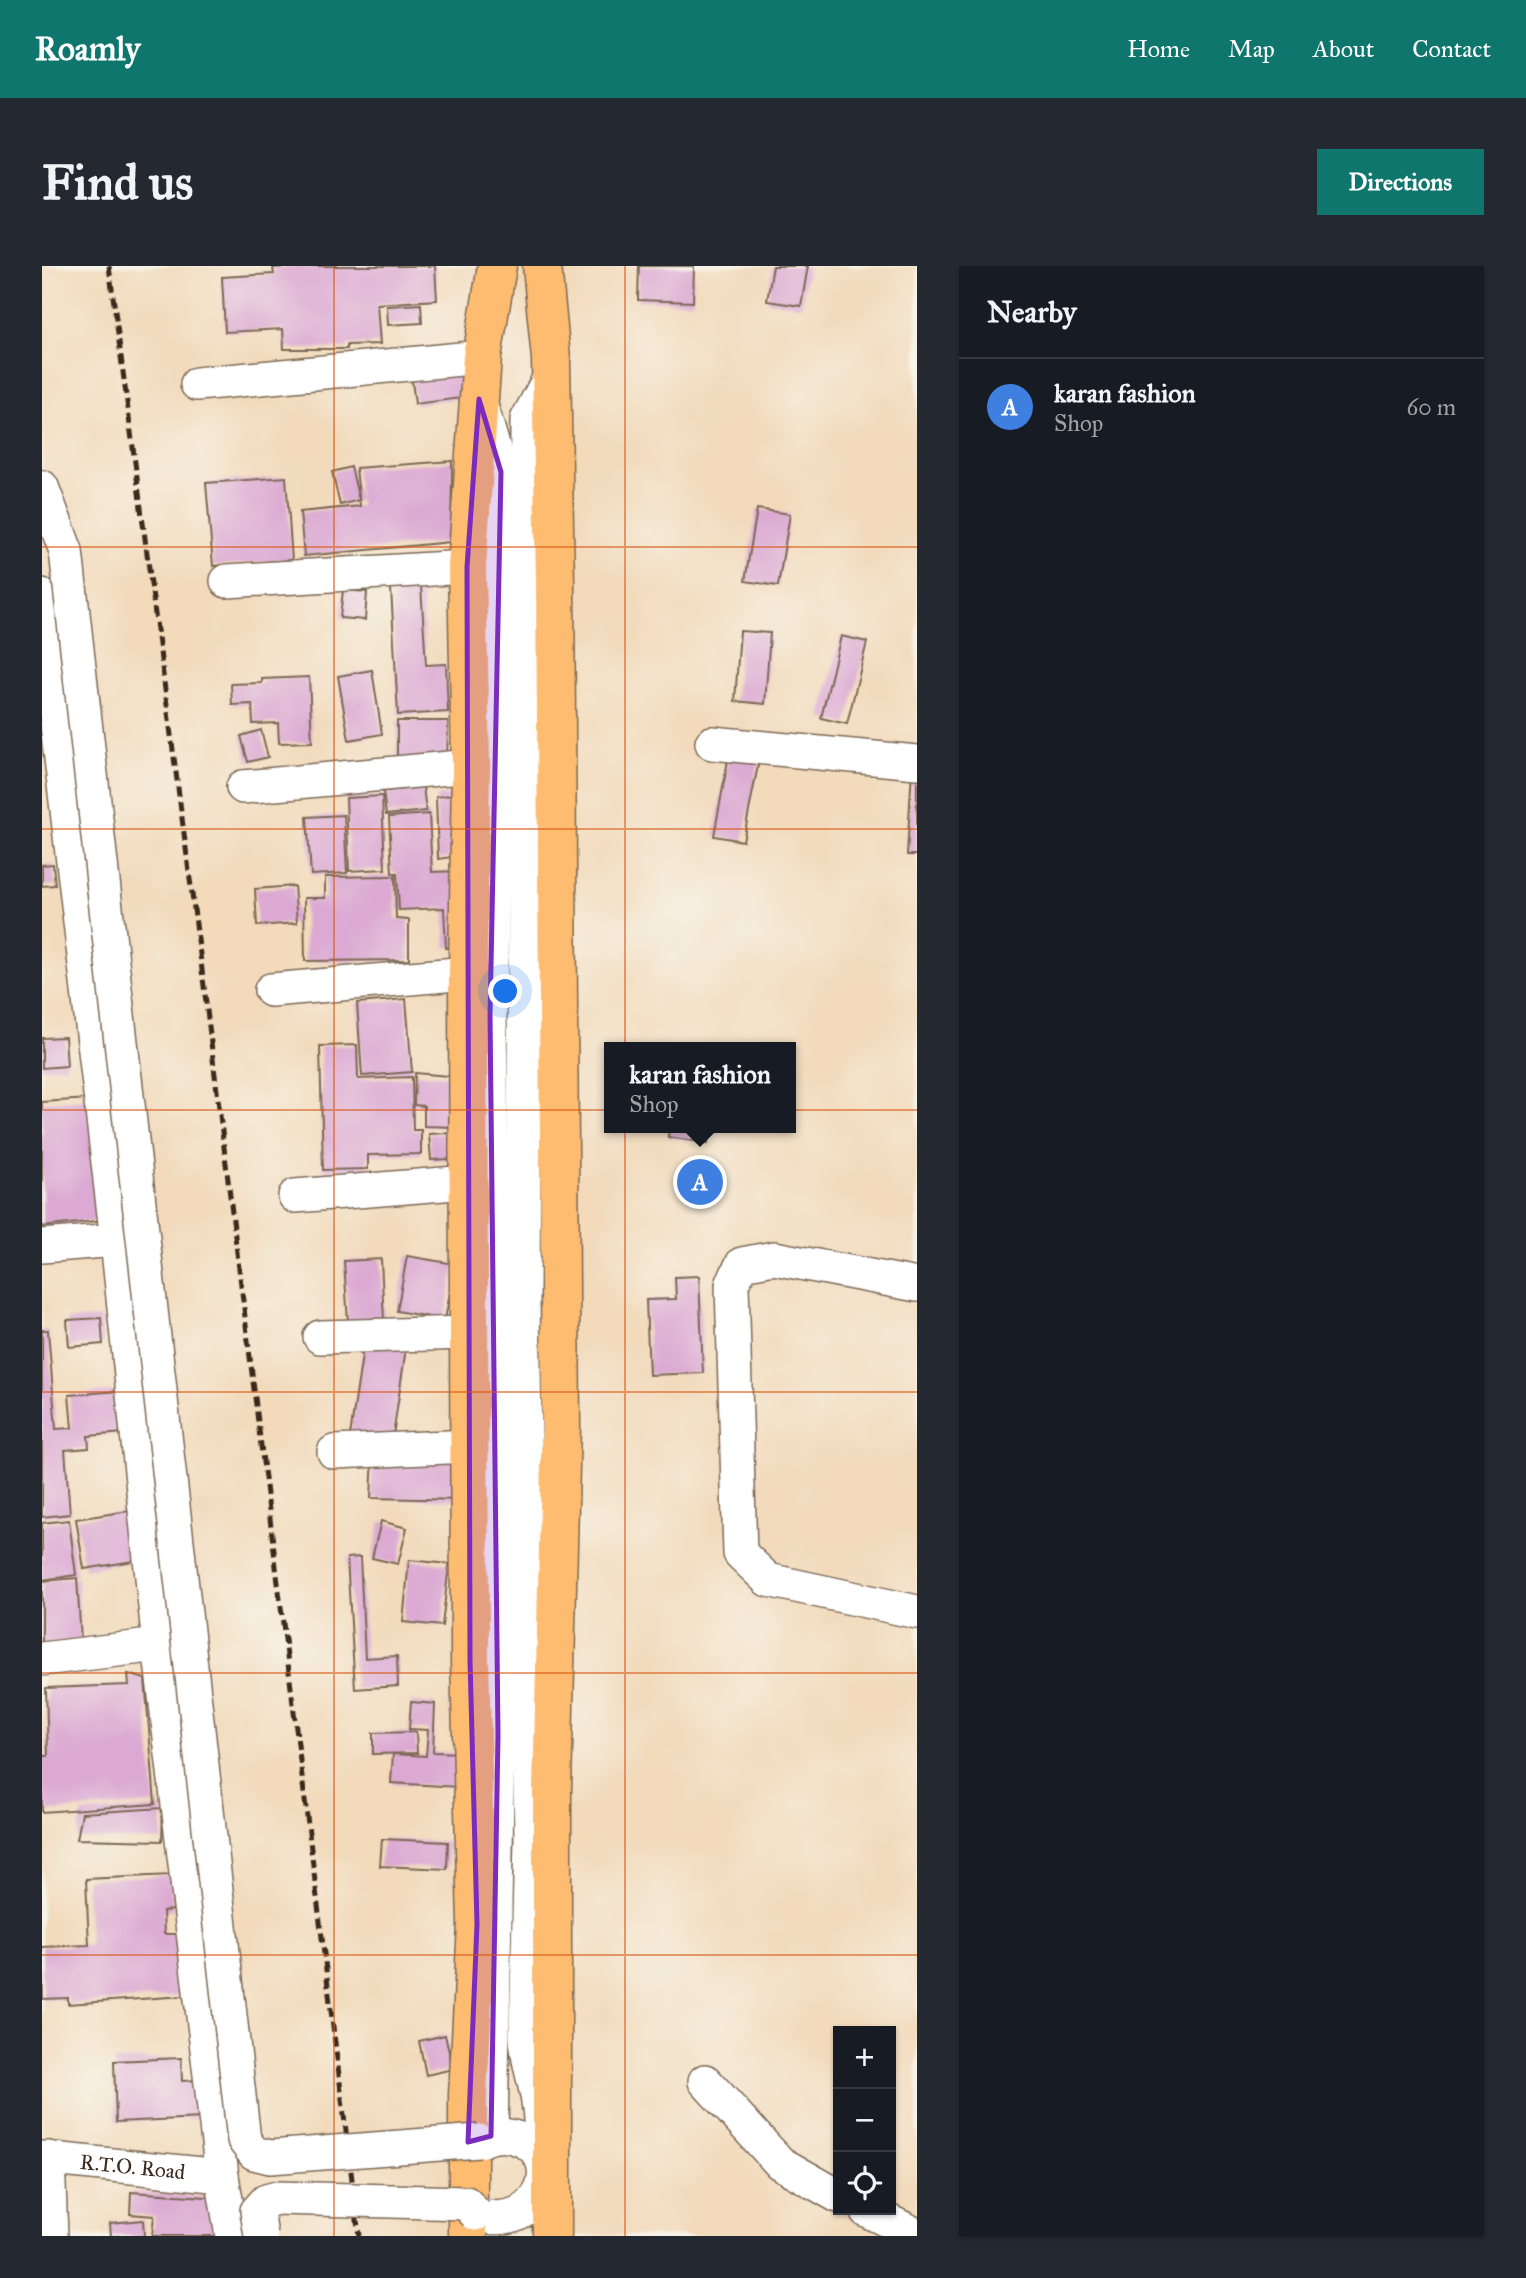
<!DOCTYPE html>
<html lang="en">
<head>
<meta charset="utf-8">
<style>
	:root { --surface:#171b24; --page:#242831; --text:#f1f3f6; --muted:#9ea1a6; --line:#363941; --accent:#0f766e }
	body { margin:0; font-family:"IM FELL Great Primer",serif; background:var(--page); color:var(--text) }
	.controls { position:absolute; right:21px; bottom:21px; display:grid; overflow:hidden; border-radius:0px; box-shadow:0 2px 5px #0004 }
	.controls button { width:63px; height:63px; display:grid; place-items:center; padding:0; border:0; border-bottom:2px solid var(--line); background:var(--surface); color:var(--text); font:35px sans-serif }
	.you { position:absolute; left:464px; top:726px; width:24px; height:24px; margin:-18px; border:5px solid #fff; border-radius:50%; background:#1a73e8; box-shadow:0 0 0 10px #1a73e833 }
	.badge { display:grid; place-items:center; width:46px; height:46px; border-radius:50%; background:var(--accent); color:#fff; font-size:23px; font-weight:700 }
	.pin { position:absolute; translate:-50% -50%; border:4px solid #fff; box-shadow:0 2px 7px #0006 }
	.popup { position:absolute; left:562px; top:776px; width:192px; height:91px; box-sizing:border-box; display:grid; place-content:center; border-radius:0px; background:var(--surface); filter:drop-shadow(0 2px 5px #0005); font-size:23px; white-space:nowrap; color:var(--muted) }
	.popup b { font-size:26px; color:var(--text) }
	.popup::after { content:''; position:absolute; left:50%; top:100%; margin-left:-14px; border:14px solid transparent; border-top-color:var(--surface) }
	.list { margin:0; padding:0; list-style:none }
	h2 { display:flex; justify-content:space-between; align-items:center; height:91px; margin:0; padding:0 28px; font-size:30px }
	h2 small { font-size:23px; font-weight:400; color:var(--muted) }
	.list li { display:grid; grid-template-columns:46px 1fr auto; gap:21px; align-items:center; box-sizing:border-box; height:98px; padding:0 28px; border-top:2px solid var(--line) }
	.list b { display:block; font-size:26px; white-space:nowrap }
	.list p { margin:0; font-size:23px; white-space:nowrap; color:var(--muted) }
	.list em { font-size:23px; font-style:normal; color:var(--muted) }
	.icon { flex:none; width:38px; height:38px; fill:none; stroke:currentColor; stroke-width:2; stroke-linecap:round; stroke-linejoin:round }
	.map { position:relative; flex:none; width:875px; height:1970px; overflow:hidden; border-radius:0px }
	header { display:flex; align-items:center; gap:42px; box-sizing:border-box; height:98px; padding:0 35px; background:var(--accent); color:#fff }
	header strong { font-size:33px }
	nav { display:flex; gap:38px; margin-inline-start:auto; font-size:24px }
	.intro { display:flex; align-items:center; justify-content:space-between; box-sizing:border-box; height:168px; padding:0 42px }
	h1 { margin:0; font-size:49px }
	.button { padding:18px 32px; border-radius:0px; background:var(--accent); color:#fff; font-size:24px; font-weight:700 }
	main { display:flex; gap:42px; padding:0 42px }
	aside { flex:1; background:var(--surface); border-radius:0px; box-shadow:0 2px 5px #0004 }
	.map>svg:first-child { display:block }
	.building { fill:#dba9d3 }
	.lines { fill:none; stroke-linecap:round; stroke-linejoin:round }
	.minor-casing { stroke:#7b6855; stroke-width:36 }
	.major-casing { stroke:#7b6855; stroke-width:41 }
	.minor { stroke:#fff; stroke-width:33 }
	.major { stroke:#fdbc6f; stroke-width:38 }
	.rail { stroke:#3b2a1e; stroke-width:5; stroke-dasharray:10 5; stroke-linecap:butt }
	.minor-bridge-casing { stroke:#7b6855; stroke-width:36; stroke-linecap:butt }
	.minor-bridge { stroke:#fff; stroke-width:33 }
	.marked { fill:#7b2cbf; fill-opacity:0.2; stroke:#7b2cbf; stroke-width:5; stroke-linejoin:round }
	.grid { fill:none; stroke:#d7540e; stroke-width:2; stroke-opacity:0.55 }
	.labels { text-anchor:middle; dominant-baseline:central; stroke-width:5; stroke-linejoin:round; paint-order:stroke }
	.street-label { font-size:21px; fill:#3b2a1e; stroke:#f7f3e8 }
</style>
</head>
<body>
<header>
<strong>Roamly</strong>
<nav><a>Home</a><a>Map</a><a>About</a><a>Contact</a></nav>
</header>
<div class="intro"><h1>Find us</h1><a class="button">Directions</a></div>
<main>
<div class="map">
<svg width="875" height="1970" viewBox="0 0 875 1970">
	<rect width="100%" height="100%" fill="#f7f3e8"/>
	<filter id="ink" filterUnits="userSpaceOnUse"><feTurbulence type="fractalNoise" baseFrequency=".0143" numOctaves="2"/><feDisplacementMap in="SourceGraphic" scale="14" xChannelSelector="R" yChannelSelector="G"/><feConvolveMatrix kernelMatrix="1 2 1 2 8 2 1 2 1" color-interpolation-filters="sRGB"/></filter>
	<filter id="wash" filterUnits="userSpaceOnUse"><feTurbulence type="fractalNoise" baseFrequency=".00686" numOctaves="4" result="noise"/><feDisplacementMap in="SourceGraphic" scale="28" xChannelSelector="R" yChannelSelector="G"/><feGaussianBlur stdDeviation="1.57" result="paint"/><feColorMatrix in="noise" values="0 0 0 0 0 0 0 0 0 0 0 0 0 0 0 0 0 1.4 0 .05"/><feComposite in="paint" operator="in"/></filter>
	<g filter="url(#wash)">
		<rect width="100%" height="100%" fill="#f2dabb"/>
		<g id="blocks">
			<g class="building">
				<polygon points="258,0 393,0 395,34 335,38 338,78 305,79 305,83 242,83 241,63 183,66 180,11 232,8 231,2"/>
				<polygon points="597,0 652,0 651,36 596,34"/>
				<polygon points="731,0 766,0 759,40 725,35"/>
				<polygon points="379,38 380,57 346,59 345,40"/>
				<polygon points="424,100 427,131 373,138 369,108"/>
				<polygon points="410,195 409,276 262,290 258,246 318,240 314,202"/>
				<polygon points="309,201 317,234 298,239 290,206"/>
				<polygon points="244,211 250,294 171,300 164,217"/>
				<polygon points="715,243 748,248 736,320 703,315"/>
				<polygon points="379,320 384,399 404,398 406,446 356,449 349,322"/>
				<polygon points="301,324 325,326 323,354 298,352"/>
				<polygon points="698,365 728,367 723,438 693,435"/>
				<polygon points="799,370 825,376 805,458 779,452"/>
				<polygon points="330,404 340,468 307,474 296,410"/>
				<polygon points="267,411 270,476 237,477 236,457 211,458 210,438 190,439 189,418 220,417 220,413"/>
				<polygon points="355,455 406,455 405,496 355,495"/>
				<polygon points="219,464 226,491 206,496 199,470"/>
				<polygon points="688,483 718,489 701,575 672,570"/>
				<polygon points="870,503 875,504 875,589 865,589"/>
				<polygon points="381,521 384,545 344,549 341,525"/>
				<polygon points="414,528 416,590 396,593 394,531"/>
				<polygon points="340,530 343,603 307,605 304,532"/>
				<polygon points="387,548 390,606 416,605 418,679 404,682 402,642 357,644 355,607 350,607 347,551"/>
				<polygon points="302,549 305,607 269,609 265,551"/>
				<polygon points="11,598 13,619 0,620 0,599"/>
				<polygon points="353,610 354,653 367,654 367,694 263,695 262,632 283,632 283,611"/>
				<polygon points="252,620 255,657 215,660 213,623"/>
				<polygon points="364,733 370,806 320,810 315,737"/>
				<polygon points="23,771 25,800 0,802 0,772"/>
				<polygon points="315,779 316,813 370,811 371,864 379,864 379,888 326,889 326,903 281,904 278,780"/>
				<polygon points="373,807 417,811 413,861 382,860 382,840 372,839"/>
				<polygon points="47,833 63,954 0,961 0,836"/>
				<polygon points="627,862 668,862 666,877 626,871"/>
				<polygon points="407,867 408,893 389,894 387,868"/>
				<polygon points="365,990 413,998 403,1054 355,1045"/>
				<polygon points="339,993 342,1055 306,1057 302,995"/>
				<polygon points="657,1010 661,1107 607,1109 604,1034 634,1033 633,1011"/>
				<polygon points="59,1052 61,1078 27,1081 25,1054"/>
				<polygon points="0,1064 6,1064 14,1163 30,1162 27,1129 90,1124 94,1166 46,1170 47,1182 23,1184 28,1248 0,1251"/>
				<polygon points="322,1076 364,1082 350,1176 308,1170"/>
				<polygon points="331,1187 423,1190 422,1234 329,1232"/>
				<polygon points="94,1244 98,1294 42,1303 34,1253"/>
				<polygon points="27,1254 34,1309 0,1314 0,1257"/>
				<polygon points="339,1255 365,1262 356,1298 330,1292"/>
				<polygon points="318,1291 323,1392 355,1390 356,1420 313,1423 305,1292"/>
				<polygon points="367,1294 407,1298 400,1360 361,1356"/>
				<polygon points="35,1312 39,1375 0,1378 0,1315"/>
				<polygon points="86,1408 103,1413 113,1538 0,1546 0,1490 6,1490 4,1422 87,1419"/>
				<polygon points="369,1436 393,1438 391,1486 419,1487 417,1521 349,1517 351,1488 384,1490 386,1464 367,1463"/>
				<polygon points="374,1466 375,1487 331,1488 331,1467"/>
				<polygon points="121,1542 120,1575 35,1573 40,1547"/>
				<polygon points="340,1573 406,1576 405,1603 338,1600"/>
				<polygon points="129,1609 131,1644 121,1645 122,1668 140,1668 142,1730 26,1738 26,1732 1,1733 0,1681 47,1679 44,1613"/>
				<polygon points="403,1769 411,1803 384,1809 377,1775"/>
				<polygon points="139,1792 140,1815 158,1814 160,1852 74,1856 72,1795"/>
				<polygon points="89,1926 179,1932 176,1970 110,1970 112,1950 88,1948"/>
				<polygon points="101,1954 102,1970 69,1970 68,1957"/>
			</g>
		</g>
	</g>
	<g filter="url(#ink)">
		<use href="#blocks" fill-opacity="0" stroke="#7b6855" stroke-width="2"/>
		<g class="lines">
			<g class="minor-casing">
				<g id="minor">
					<polyline points="155,118 440,91"/>
					<polyline points="440,143 459,206 448,749 456,1469 449,1870"/>
					<polyline points="0,221 24,285"/>
					<polyline points="185,315 425,301"/>
					<polyline points="0,329 75,974 117,1379 180,1910 190,1970"/>
					<polyline points="670,477 875,496"/>
					<polyline points="201,521 429,500"/>
					<polyline points="229,724 426,707"/>
					<polyline points="253,930 426,916"/>
					<polyline points="0,980 75,974"/>
					<polyline points="875,1019 732,992 700,998 690,1019 698,1287 726,1314 875,1346"/>
					<polyline points="278,1071 426,1067"/>
					<polyline points="292,1186 429,1180"/>
					<polyline points="0,1393 117,1379"/>
					<polyline points="663,1815 738,1897 796,1930"/>
					<path d="M498,1859C499,1829 485,1801 484,1770L489,1574L481,1034L485,154L509,109"/>
					<path d="M430,1881C442,1871 456,1867 471,1871C530,1886 499,1970 434,1948"/>
					<path id="s1" d="M0,1892L180,1910"/>
					<polyline points="6,1892 9,1970"/>
					<polyline points="824,1944 875,1969"/>
				</g>
			</g>
			<g class="major-casing">
				<g id="major">
					<polyline points="500,0 509,93 513,318 519,1159 510,1524 510,1970"/>
					<polyline points="426,1970 426,1829 435,1658 428,1394 426,707 429,500 425,301 440,91 455,0"/>
				</g>
			</g>
			<use href="#minor" class="minor"/>
			<use href="#major" class="major"/>
			<polyline class="rail" points="67,0 159,696 317,1970"/>
			<g class="minor-bridge-casing">
				<g id="minor-bridge">
					<polyline points="24,285 202,1874 212,1887 228,1891 437,1875"/>
					<polyline points="219,1970 215,1945 224,1935 235,1932 424,1937 434,1948"/>
				</g>
			</g>
			<use href="#minor-bridge" class="minor-bridge"/>
		</g>
	</g>
	<path class="marked" d="M437,133L459,206L448,749L456,1469L449,1870L426,1876L435,1658L428,1394L425,301Z"/>
	<path class="grid" d="M292,0V1970M583,0V1970M0,281H875M0,563H875M0,844H875M0,1126H875M0,1407H875M0,1689H875"/>
	<g class="labels">
		<g class="street-label">
			<text stroke="none"><textPath href="#s1" startOffset="91">R.T.O. Road</textPath></text>
		</g>
	</g>
</svg>
<div class="controls">
<button>+</button>
<button>−</button>
<button><svg class="icon" aria-label="locate" viewBox="0 0 24 24"><circle cx="12" cy="12" r="6"/><path d="M12 2v4M12 18v4M2 12h4M18 12h4"/></svg></button>
</div>
<div class="you"></div>
<div class="pin badge" style="left:658px;top:916px;background:#3f7fe0">A</div>
<div class="popup"><b>karan fashion</b>Shop</div>
</div>
<aside>
<h2>Nearby<small></small></h2>
<ul class="list">
<li><span class="badge" style="background:#3f7fe0">A</span><div><b>karan fashion</b><p>Shop</p></div><em>60 m</em></li>
</ul>
</aside>
</main>
</body>
</html>
